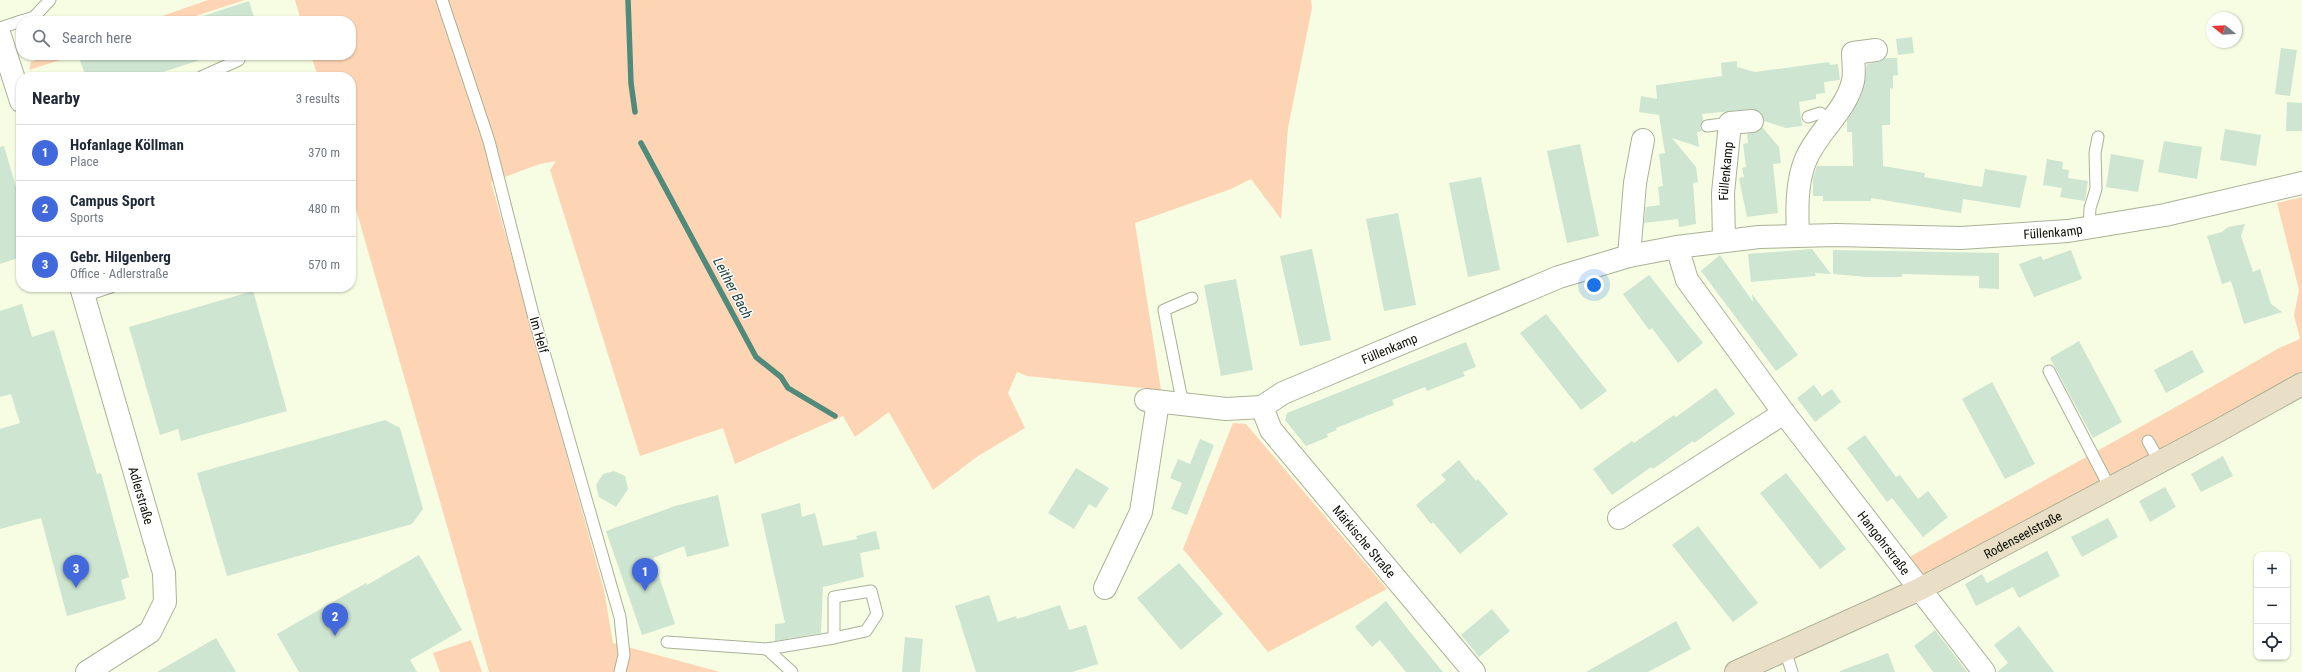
<!DOCTYPE html>
<html lang="en">
<head>
<meta charset="utf-8">
<style>
	:root { --surface:#fff; --page:#f6f6f7; --text:#1f2937; --muted:#747a83; --line:#e0e1e3; --accent:#4169db }
	body { margin:0; font-family:"Roboto Condensed",sans-serif; background:var(--page); color:var(--text) }
	.controls { position:absolute; right:12px; bottom:12px; display:grid; overflow:hidden; border-radius:8px; box-shadow:0 1px 3px #0004 }
	.controls button { width:36px; height:36px; display:grid; place-items:center; padding:0; border:0; border-bottom:1px solid var(--line); background:var(--surface); color:var(--text); font:20px sans-serif }
	.compass { position:absolute; left:2206px; top:12px; width:36px; height:36px; border-radius:50%; background:var(--surface); box-shadow:0 1px 3px #0004; rotate:288deg }
	.you { position:absolute; left:1594px; top:285px; width:14px; height:14px; margin:-10px; border:3px solid #fff; border-radius:50%; background:#1a73e8; box-shadow:0 0 0 6px #1a73e833 }
	.badge { display:grid; place-items:center; width:26px; height:26px; border-radius:50%; background:var(--accent); color:#fff; font-size:13px; font-weight:700 }
	.pin { position:absolute; translate:-50% -33px; filter:drop-shadow(0 1px 2px #0008) }
	.pin::after { content:''; position:absolute; top:21px; width:14px; height:12px; background:inherit; clip-path:polygon(0 0,100% 0,50% 100%) }
	.list { margin:0; padding:0; list-style:none }
	h2 { display:flex; justify-content:space-between; align-items:center; height:52px; margin:0; padding:0 16px; font-size:17px }
	h2 small { font-size:13px; font-weight:400; color:var(--muted) }
	.list li { display:grid; grid-template-columns:26px 1fr auto; gap:12px; align-items:center; box-sizing:border-box; height:56px; padding:0 16px; border-top:1px solid var(--line) }
	.list b { display:block; font-size:15px; white-space:nowrap }
	.list p { margin:0; font-size:13px; white-space:nowrap; color:var(--muted) }
	.list em { font-size:13px; font-style:normal; color:var(--muted) }
	.icon { flex:none; width:22px; height:22px; fill:none; stroke:currentColor; stroke-width:2; stroke-linecap:round; stroke-linejoin:round }
	.map { position:relative; flex:none; width:2302px; height:672px; overflow:hidden }
	.search { position:absolute; background:var(--surface); box-shadow:0 1px 3px #0004; left:16px; top:16px; width:340px; height:44px; display:flex; align-items:center; gap:10px; box-sizing:border-box; padding:0 14px; border-radius:16px; color:var(--muted); font-size:15px }
	.panel { position:absolute; background:var(--surface); box-shadow:0 1px 3px #0004; left:16px; top:72px; width:340px; height:220px; border-radius:16px }
	.map>svg:first-child { display:block }
	.green { fill:#fdd5b5 }
	.lines { fill:none; stroke-linecap:round; stroke-linejoin:round }
	.stream { stroke:#508a7a; stroke-width:5.5 }
	.building { fill:#cee5d1 }
	.service-casing { stroke:#aab197; stroke-width:13 }
	.minor-casing { stroke:#aab197; stroke-width:24 }
	.secondary-casing { stroke:#aab197; stroke-width:24 }
	.service { stroke:#fff; stroke-width:11 }
	.minor { stroke:#fff; stroke-width:22 }
	.secondary { stroke:#e8dfc6; stroke-width:22 }
	.labels { text-anchor:middle; dominant-baseline:central; stroke-width:3; stroke-linejoin:round; paint-order:stroke }
	.street-label { font-size:13px; fill:#0d0f06; stroke:#fff }
	.water-label { font-size:14px; font-style:italic; fill:#1b4139; stroke:#fff }
</style>
</head>
<body>
<div class="map">
<svg width="2302" height="672" viewBox="0 0 2302 672">
	<rect width="100%" height="100%" fill="#f6fde2"/>
	<g class="green">
		<polygon points="208,0 245,0 180,21 148,21"/>
		<polygon points="295,0 1311,0 1312,8 1288,128 1281,219 1251,179 1231,189 1135,223 1161,390 1027,376 1017,372 1008,393 1025,428 978,456 933,490 889,412 855,437 843,416 735,464 723,428 640,456 550,170 556,161 540,164 491,182 604,590 613,643 720,672 489,672 351,192 351,77 318,77 311,55 351,55 351,21 301,21"/>
		<polygon points="52,55 76,55 29,70 31,62"/>
		<path d="M2302,197V380L1921,586L1908,558C2031,486 2156,420 2279,348L2300,339L2294,315L2299,290L2277,203Z"/>
		<polygon points="1233,423 1246,424 1387,589 1268,652 1183,549"/>
		<polygon points="471,640 482,672 440,672 433,653"/>
	</g>
	<g class="lines">
		<g class="stream">
			<polyline points="628,0 631,83 635,112"/>
			<polyline points="641,143 756,357 781,377 788,388 835,416"/>
		</g>
	</g>
	<g class="building">
		<polygon points="249,1 255,21 197,21 197,18"/>
		<polygon points="1912,37 1914,53 1898,55 1896,39"/>
		<polygon points="2281,48 2297,50 2290,96 2275,94"/>
		<polygon points="88,55 205,55 206,58 157,74 158,77 86,77 79,58"/>
		<polygon points="1885,58 1897,58 1898,75 1893,76 1893,89 1890,88 1890,125 1882,125 1883,166 1925,173 1924,177 1982,187 1985,169 2027,176 2020,208 1963,199 1961,213 1871,198 1871,201 1823,201 1823,196 1813,196 1813,178 1817,166 1853,166 1852,132 1847,132 1847,120 1861,96 1867,64 1878,62"/>
		<polygon points="1737,61 1737,67 1755,72 1829,62 1830,65 1838,64 1840,80 1824,82 1825,93 1816,94 1816,99 1799,102 1802,126 1786,128 1764,121 1762,114 1751,109 1702,114 1703,120 1700,127 1702,131 1697,132 1699,147 1672,138 1696,167 1698,182 1693,183 1696,224 1679,227 1678,219 1644,223 1646,207 1660,205 1658,187 1663,186 1659,154 1665,153 1659,115 1639,112 1641,96 1657,99 1656,85 1658,85 1722,76 1721,63"/>
		<polygon points="2287,102 2302,103 2302,131 2286,131"/>
		<polygon points="1762,127 1779,147 1781,163 1773,164 1778,213 1747,217 1739,178 1744,177 1742,168 1746,167 1743,144 1748,143 1747,134 1759,131"/>
		<polygon points="2225,129 2261,135 2256,166 2220,160"/>
		<polygon points="2164,141 2202,147 2197,179 2158,172"/>
		<polygon points="1580,144 1599,236 1567,243 1547,151"/>
		<polygon points="4,146 21,204 21,257 0,264 0,147"/>
		<polygon points="2111,154 2144,160 2138,192 2106,187"/>
		<polygon points="2047,159 2063,162 2062,169 2069,170 2068,178 2088,181 2085,201 2060,197 2062,188 2043,185"/>
		<polygon points="1481,177 1500,270 1468,277 1449,183"/>
		<polygon points="1398,213 1416,305 1384,311 1366,219"/>
		<polygon points="2245,224 2241,236 2253,272 2260,269 2271,304 2282,312 2244,324 2231,281 2222,284 2207,236 2222,232 2228,227"/>
		<polygon points="1312,249 1331,340 1300,346 1280,256"/>
		<polygon points="1812,249 1831,274 1815,273 1816,276 1751,282 1748,254"/>
		<polygon points="1833,250 1999,253 1999,289 1979,288 1979,276 1902,274 1902,277 1867,277 1833,274"/>
		<polygon points="2071,250 2082,279 2034,297 2019,264 2041,256 2043,260"/>
		<polygon points="1720,255 1753,302 1752,294 1798,355 1776,371 1701,271"/>
		<polygon points="1649,275 1703,343 1678,363 1652,328 1649,330 1623,294"/>
		<polygon points="1236,279 1253,370 1221,376 1204,285"/>
		<polygon points="253,291 287,411 181,441 178,429 160,435 129,327"/>
		<polygon points="22,304 32,337 54,330 97,474 101,473 129,577 121,580 126,599 67,616 41,518 0,529 0,429 20,423 11,394 0,397 0,311"/>
		<polygon points="1546,314 1607,391 1581,410 1520,333"/>
		<polygon points="2079,341 2122,422 2093,438 2050,358"/>
		<polygon points="1466,342 1476,367 1463,372 1465,376 1427,391 1425,387 1392,400 1394,405 1336,428 1337,430 1327,434 1328,437 1306,446 1285,420 1287,413"/>
		<polygon points="2192,350 2204,372 2166,393 2154,370"/>
		<polygon points="1992,382 2035,464 2005,479 1962,399"/>
		<polygon points="1814,385 1822,396 1832,389 1841,402 1815,422 1797,398"/>
		<polygon points="1716,388 1735,414 1694,443 1693,441 1653,469 1651,467 1612,495 1593,469 1632,441 1634,443 1674,415 1676,417"/>
		<polygon points="385,420 400,428 423,509 412,524 227,576 197,473"/>
		<polygon points="1865,435 1896,477 1900,475 1918,499 1928,491 1948,517 1923,537 1892,498 1887,502 1847,448"/>
		<polygon points="1200,439 1214,445 1187,515 1171,509 1182,483 1170,478 1178,459 1190,464"/>
		<polygon points="2223,456 2233,476 2201,492 2191,474"/>
		<polygon points="1459,460 1476,481 1478,479 1508,514 1460,554 1433,522 1431,524 1416,505 1446,480 1441,475"/>
		<polygon points="1076,468 1109,488 1096,508 1089,504 1074,529 1048,513"/>
		<polygon points="614,471 625,476 628,489 616,507 599,497 596,485 603,474"/>
		<polygon points="1786,473 1846,549 1820,569 1760,493"/>
		<polygon points="2165,487 2176,507 2150,522 2139,501"/>
		<polygon points="718,495 729,546 687,557 684,546 653,558 675,624 642,635 606,531 675,506"/>
		<polygon points="800,503 802,517 815,513 823,546 857,539 856,536 876,531 880,549 860,553 864,577 823,587 821,633 775,641 775,624 785,623 761,514"/>
		<polygon points="2108,518 2118,537 2082,557 2071,537"/>
		<polygon points="1698,526 1758,603 1733,622 1672,545"/>
		<polygon points="2047,551 2060,576 2019,598 2013,587 1976,606 1965,584 1982,574 1987,583"/>
		<polygon points="419,555 462,630 410,660 417,672 299,672 277,634 366,583 367,585"/>
		<polygon points="1179,563 1223,614 1181,650 1137,598"/>
		<polygon points="989,595 998,622 1016,616 1017,619 1060,605 1069,630 1086,625 1098,664 1072,672 976,672 955,606"/>
		<polygon points="1386,601 1410,632 1443,672 1406,672 1380,640 1372,647 1355,627"/>
		<polygon points="1492,609 1510,631 1479,657 1461,635"/>
		<polygon points="1676,621 1691,649 1648,672 1586,672"/>
		<polygon points="2019,626 2054,672 1997,672 2008,663 1994,645"/>
		<polygon points="1935,630 1955,656 1967,672 1933,672 1914,646"/>
		<polygon points="905,637 923,639 920,672 902,672"/>
		<polygon points="216,638 236,672 157,672"/>
		<polygon points="1888,653 1895,672 1840,672 1840,671"/>
	</g>
	<g class="lines">
		<g class="service-casing">
			<g id="service">
				<polyline points="442,0 489,141 533,314 620,617 624,655 620,672"/>
				<polyline points="22,21 34,17 50,0"/>
				<polyline points="0,28 21,21"/>
				<polyline points="201,77 239,60"/>
				<polyline points="1808,117 1820,113 1831,120"/>
				<polyline points="1707,126 1730,123"/>
				<polyline points="2089,227 2090,208 2096,189 2095,153 2098,137"/>
				<polyline points="84,296 111,287"/>
				<polyline points="2049,371 2110,488"/>
				<polyline points="1183,405 1164,310 1192,298"/>
				<polyline points="2148,441 2159,461"/>
				<polyline points="667,642 767,649 834,638 834,597 871,591 877,614 866,631 834,638"/>
				<polyline points="767,649 792,672"/>
				<polyline points="1785,650 1792,672"/>
			</g>
		</g>
		<g class="minor-casing">
			<g id="minor">
				<polyline points="0,36 21,101"/>
				<path d="M1798,235C1797,211 1796,182 1806,159C1818,131 1846,111 1853,81C1855,73 1853,61 1853,53L1876,50"/>
				<path id="s1" d="M1724,240L1723,193L1730,123L1752,121"/>
				<path id="s2" d="M1677,247L1687,280L1784,413L1984,672"/>
				<polyline points="1629,256 1635,183 1643,140"/>
				<path id="s3" d="M81,287L164,573L165,602L150,632L87,672"/>
				<path id="s4" d="M1146,400L1226,409L1262,407L1283,393L1559,277L1629,256L1677,247L1759,237L1836,235L1961,238L2068,231L2165,215L2302,183"/>
				<path id="s5" d="M1262,407L1271,430L1474,672"/>
				<polyline points="1619,518 1784,413"/>
				<polyline points="1105,588 1141,512 1158,402"/>
			</g>
		</g>
		<g class="secondary-casing">
			<g id="secondary">
				<path id="s6" d="M1736,672L1920,589L2216,432L2302,384"/>
			</g>
		</g>
		<use href="#service" class="service"/>
		<use href="#minor" class="minor"/>
		<use href="#secondary" class="secondary"/>
	</g>
	<g class="labels">
		<g class="street-label">
			<text stroke="none"><textPath href="#s1" startOffset="69">Füllenkamp</textPath></text>
			<text stroke="none"><textPath href="#s4" startOffset="940">Füllenkamp</textPath></text>
			<text transform="translate(539 335) rotate(74)">Im Helf</text>
			<text stroke="none"><textPath href="#s4" startOffset="257">Füllenkamp</textPath></text>
			<text stroke="none"><textPath href="#s3" startOffset="217">Adlerstraße</textPath></text>
			<text stroke="none"><textPath href="#s6" startOffset="318">Rodenseelstraße</textPath></text>
			<text stroke="none"><textPath href="#s5" startOffset="170">Märkische Straße</textPath></text>
			<text stroke="none"><textPath href="#s2" startOffset="363">Hangohrstraße</textPath></text>
		</g>
		<g class="water-label">
			<text transform="translate(733 288) rotate(62)">Leither Bach</text>
		</g>
	</g>
</svg>
<div class="controls">
<button>+</button>
<button>−</button>
<button><svg class="icon" aria-label="locate" viewBox="0 0 24 24"><circle cx="12" cy="12" r="6"/><path d="M12 2v4M12 18v4M2 12h4M18 12h4"/></svg></button>
</div>
<svg class="compass" viewBox="-18 -18 36 36"><path d="M0-13l5 13h-10z" fill="#e53935"/><path d="M0 13l5-13h-10z" fill="#747a83"/></svg>
<div class="you"></div>
<div class="pin badge" style="left:645px;top:591px">1</div>
<div class="pin badge" style="left:335px;top:636px">2</div>
<div class="pin badge" style="left:76px;top:588px">3</div>
<div class="search"><svg class="icon" aria-label="search" viewBox="0 0 24 24"><circle cx="10" cy="10" r="6"/><path d="M15 15l6 6"/></svg>Search here</div>
<section class="panel">
<h2>Nearby<small>3 results</small></h2>
<ul class="list">
<li><span class="badge">1</span><div><b>Hofanlage Köllman</b><p>Place</p></div><em>370 m</em></li>
<li><span class="badge">2</span><div><b>Campus Sport</b><p>Sports</p></div><em>480 m</em></li>
<li><span class="badge">3</span><div><b>Gebr. Hilgenberg</b><p>Office · Adlerstraße</p></div><em>570 m</em></li>
</ul>
</section>
</div>
</body>
</html>
